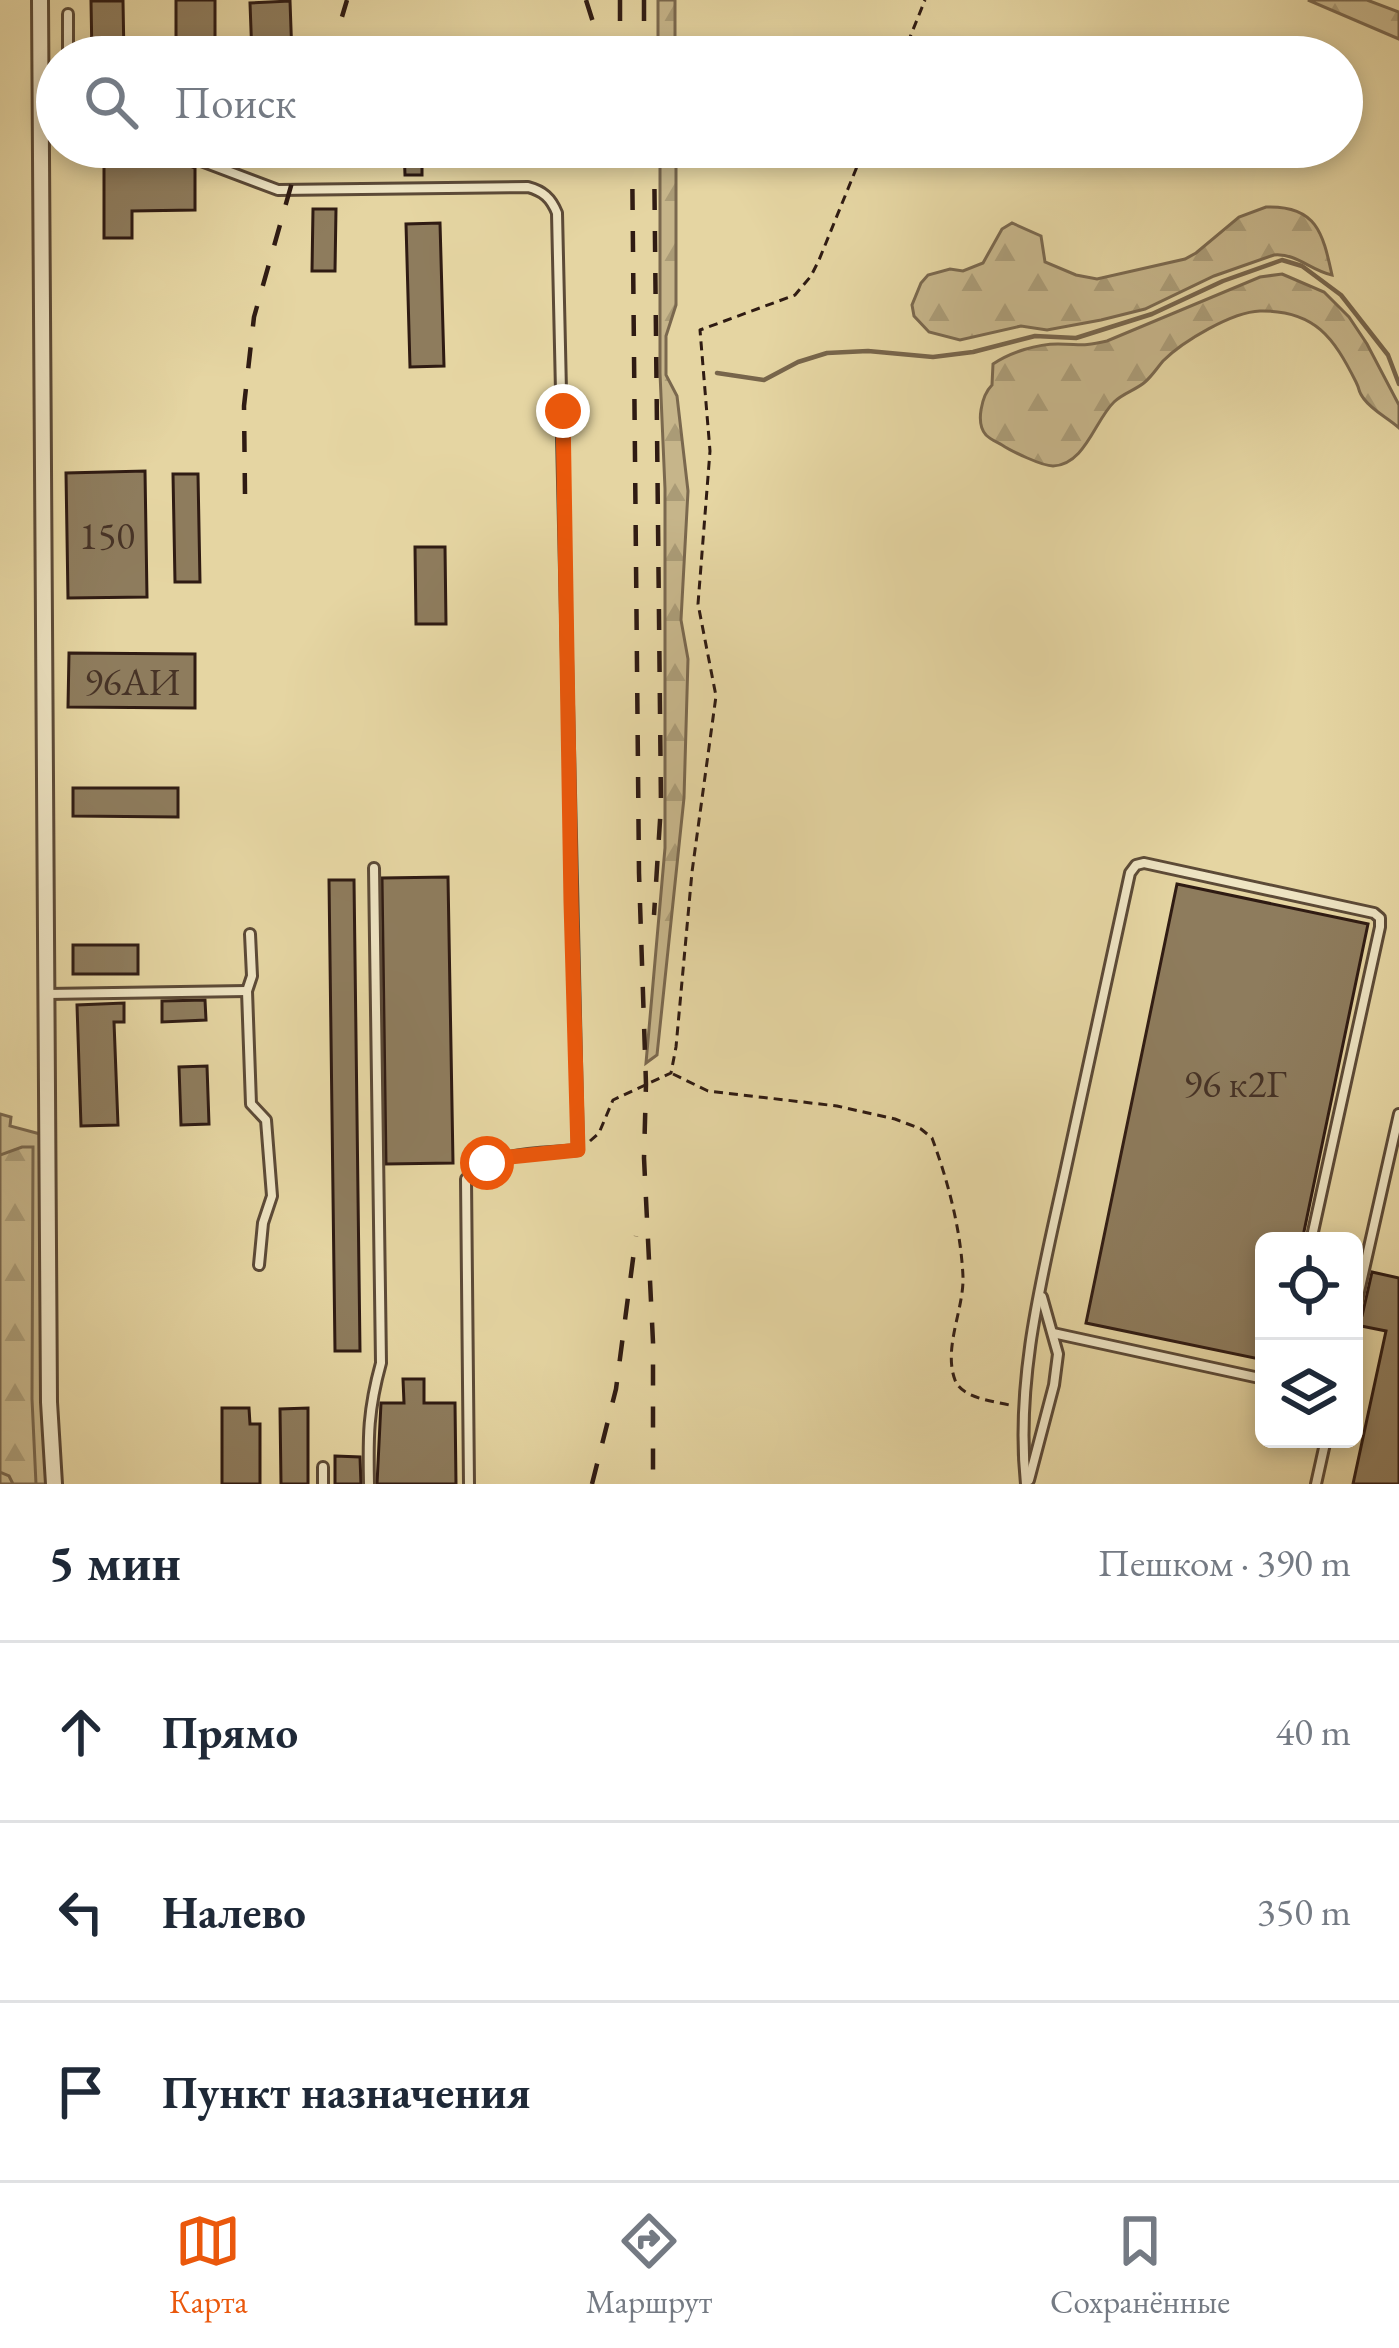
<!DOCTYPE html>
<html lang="ru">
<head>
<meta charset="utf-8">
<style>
	:root { --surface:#fff; --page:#f6f6f7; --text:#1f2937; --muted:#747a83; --line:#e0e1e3; --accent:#ea580c }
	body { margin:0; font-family:"EB Garamond",serif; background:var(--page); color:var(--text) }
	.controls { position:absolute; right:36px; bottom:36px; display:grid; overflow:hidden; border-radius:18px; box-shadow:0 6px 18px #0003 }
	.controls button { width:108px; height:108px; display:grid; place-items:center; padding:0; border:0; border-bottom:3px solid var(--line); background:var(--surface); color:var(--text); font:60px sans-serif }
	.stop { position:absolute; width:36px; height:36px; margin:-27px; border:9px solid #ea580c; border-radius:50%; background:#fff }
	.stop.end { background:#ea580c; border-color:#fff; box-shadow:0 3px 12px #0008 }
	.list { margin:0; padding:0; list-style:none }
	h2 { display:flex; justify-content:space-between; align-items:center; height:156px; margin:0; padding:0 48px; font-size:51px }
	h2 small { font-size:39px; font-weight:400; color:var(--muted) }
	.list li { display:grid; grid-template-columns:78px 1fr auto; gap:36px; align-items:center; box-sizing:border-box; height:180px; padding:0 48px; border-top:3px solid var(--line) }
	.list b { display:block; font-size:45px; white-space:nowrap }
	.list em { font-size:39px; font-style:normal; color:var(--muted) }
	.icon { flex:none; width:66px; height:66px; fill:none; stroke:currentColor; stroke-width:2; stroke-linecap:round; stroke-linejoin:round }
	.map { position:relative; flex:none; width:1399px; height:1484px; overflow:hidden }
	.search { position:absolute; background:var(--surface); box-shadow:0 6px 18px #0003; left:36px; right:36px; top:36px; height:132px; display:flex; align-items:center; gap:30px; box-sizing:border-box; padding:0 42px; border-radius:66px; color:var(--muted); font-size:45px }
	.sheet { height:696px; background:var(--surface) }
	nav { display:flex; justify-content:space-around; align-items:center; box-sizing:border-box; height:168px; border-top:3px solid var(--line); background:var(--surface); font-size:33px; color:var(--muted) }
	nav a { display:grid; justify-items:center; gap:6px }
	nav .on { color:var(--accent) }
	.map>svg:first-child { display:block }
	.grass { fill:#c6b58a; stroke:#7a684e; stroke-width:3 }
	.forest { fill:url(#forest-firs); stroke:#7a684e; stroke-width:3 }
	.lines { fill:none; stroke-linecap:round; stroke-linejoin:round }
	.stream { stroke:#77654b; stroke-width:4.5 }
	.building { fill:#8e7c5d; stroke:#2f1b13; stroke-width:3 }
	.lane-casing { stroke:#5c4a37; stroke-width:14 }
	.street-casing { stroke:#5c4a37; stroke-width:20 }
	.path { stroke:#2f1b13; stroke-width:3; stroke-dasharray:9 6; stroke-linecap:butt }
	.lane { stroke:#eee4c3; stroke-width:8 }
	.street { stroke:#eee4c3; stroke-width:14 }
	.rail { stroke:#2f1b13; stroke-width:4.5; stroke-dasharray:21 21; stroke-linecap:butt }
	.route { stroke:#ea580c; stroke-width:15 }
	.labels { text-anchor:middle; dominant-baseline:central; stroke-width:12; stroke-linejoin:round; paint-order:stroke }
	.number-label { font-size:39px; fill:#473326 }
</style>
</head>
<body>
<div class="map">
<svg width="1399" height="1484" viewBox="0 0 1399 1484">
	<defs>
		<pattern id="forest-firs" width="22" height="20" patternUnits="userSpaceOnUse" patternTransform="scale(3)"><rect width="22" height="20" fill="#c6b58a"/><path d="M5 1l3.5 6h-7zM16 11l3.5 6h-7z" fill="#aa9b76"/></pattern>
	</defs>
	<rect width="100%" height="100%" fill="#e5d5a2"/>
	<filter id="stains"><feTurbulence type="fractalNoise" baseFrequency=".00167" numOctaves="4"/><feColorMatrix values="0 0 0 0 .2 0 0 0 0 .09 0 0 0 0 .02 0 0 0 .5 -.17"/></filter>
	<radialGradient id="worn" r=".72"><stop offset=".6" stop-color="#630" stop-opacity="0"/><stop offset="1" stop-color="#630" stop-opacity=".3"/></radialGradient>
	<polygon class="grass" points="0,1114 11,1117 10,1126 40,1134 47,1484 0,1484"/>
	<g class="forest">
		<rect x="658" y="0" width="17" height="57"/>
		<polygon points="1308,0 1367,0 1399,12 1399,39"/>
		<polygon points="660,147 676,147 676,305 666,336 666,375 677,396 688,491 681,620 688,659 684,798 657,1055 646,1063 665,848 665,489 660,373"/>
		<path d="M1266,207C1317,205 1323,234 1332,275C1311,271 1297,253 1274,255L1214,276L1145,309L1101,320L1047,330L1021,326L960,340L929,332L914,316L912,305L921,283L928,275L950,269L963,271L983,263L1002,229L1012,223L1041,236L1045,262L1076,275L1097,279L1185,259L1196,253L1239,217Z"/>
		<path d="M1282,274L1324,292L1349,317L1367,344L1399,405V428C1388,418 1373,411 1364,399C1357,390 1361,392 1356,382C1334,338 1315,310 1260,311C1232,312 1183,341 1163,361C1157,368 1152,376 1145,382C1136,390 1123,393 1114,402C1095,420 1085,465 1053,466C1042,466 1011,451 1002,445C997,442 991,440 986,435C975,423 982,395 992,385L993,364C1011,352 1037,344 1058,344C1081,344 1082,347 1107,341L1260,277Z"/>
		<polygon points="22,1147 33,1147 32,1399 36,1484 13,1484 9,1476 0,1472 0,1155"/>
	</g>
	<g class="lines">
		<polyline class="stream" points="717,373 764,380 798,362 827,353 868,351 933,357 973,352 1035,336 1076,338 1152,314 1223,281 1282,260 1302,266 1341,295 1388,355 1399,384"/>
	</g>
	<g class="building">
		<rect x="176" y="0" width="39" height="57"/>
		<polygon points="91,1 123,1 124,57 92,57"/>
		<polygon points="290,1 292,57 252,57 250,3"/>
		<polygon points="104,147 132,147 132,165 188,165 195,168 195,210 132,211 132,238 104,238"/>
		<polygon points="404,147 422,147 422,175 405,175"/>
		<polygon points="313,209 336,209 335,271 312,271"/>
		<polygon points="440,223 444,366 410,367 406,224"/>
		<polygon points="145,471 147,597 68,598 66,473"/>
		<polygon points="173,474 198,474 200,582 175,582"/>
		<polygon points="415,547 445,547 446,624 416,624"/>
		<polygon points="69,653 195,654 195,708 68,707"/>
		<polygon points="73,788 178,788 178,817 73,816"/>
		<polygon points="448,877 453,1163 386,1164 382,878"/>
		<polygon points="329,880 354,880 360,1351 335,1351"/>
		<polygon points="1177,884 1368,924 1302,1241 1264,1241 1264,1360 1086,1323"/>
		<rect x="73" y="945" width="65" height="29"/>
		<polygon points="205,1000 206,1020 162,1022 162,1001"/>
		<polygon points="124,1003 124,1022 114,1022 118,1125 81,1126 77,1005"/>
		<polygon points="207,1066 209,1124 181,1125 179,1067"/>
		<polygon points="1372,1272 1399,1278 1399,1484 1353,1484 1386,1331 1356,1325 1362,1316"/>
		<polygon points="403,1379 424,1379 424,1403 455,1403 456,1484 377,1484 381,1403 404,1403"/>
		<polygon points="222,1408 249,1408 250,1424 260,1424 260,1484 222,1484"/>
		<polygon points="308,1408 308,1484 281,1484 280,1409"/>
		<polygon points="335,1456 360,1457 361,1484 335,1484"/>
	</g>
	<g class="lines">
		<g class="lane-casing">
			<g id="lane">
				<polyline points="68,14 68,57"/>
				<path d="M164,147L278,190L528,187C543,191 551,198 557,213L578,1150C539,1154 496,1150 466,1179L469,1484"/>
				<polyline points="250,934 252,976 247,991 251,1104 266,1120 272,1196 263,1223 259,1265"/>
				<polyline points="47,994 247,991"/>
				<polyline points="1354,1314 1399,1114"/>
				<polyline points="1053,1333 1264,1379"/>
				<polyline points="323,1467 323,1484"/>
				<polyline points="1029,1480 1054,1385 1058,1354 1042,1297"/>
				<path d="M369,1484C368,1436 368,1410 381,1363L374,868"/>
				<path d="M1026,1484C1015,1381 1042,1277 1064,1177C1086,1076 1108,974 1130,873L1136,865L1144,863L1374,913L1380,918V927L1311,1241"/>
				<polyline points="1316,1484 1326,1439"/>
			</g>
		</g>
		<g class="street-casing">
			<polyline id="street" points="40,1 49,1402 54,1484"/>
		</g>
		<g class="path">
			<polyline points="902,57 925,0"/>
			<path d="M673,1074L708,1091L837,1106L895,1119L921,1129L932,1138C948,1181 961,1230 963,1277C964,1309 943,1348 955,1380C962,1399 995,1401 1013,1406"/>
			<polyline points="590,1141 599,1133 613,1100 671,1073 676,1047 692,872 716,696 698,604 710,451 700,330 795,295 811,276 819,260 865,147"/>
		</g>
		<use href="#lane" class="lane"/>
		<use href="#street" class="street"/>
		<g class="rail">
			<polyline points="586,0 604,57"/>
			<polyline points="620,0 620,57"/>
			<polyline points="644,0 644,57"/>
			<polyline points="330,57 347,0"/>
			<polyline points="632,147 639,873 646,1084 644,1158 653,1342 653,1484"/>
			<polyline points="654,147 661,805 654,915"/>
			<polyline points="245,494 244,406 254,317 302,147"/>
			<polyline points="592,1484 616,1389 636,1236"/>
		</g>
	</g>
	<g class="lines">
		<polyline class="route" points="487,1163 500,1158 578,1150 571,902 563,411"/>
	</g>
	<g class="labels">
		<g class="number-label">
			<text x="107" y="535">150</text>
			<text x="132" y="681">96АИ</text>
			<text x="1235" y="1083">96 к2Г</text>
		</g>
	</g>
	<rect width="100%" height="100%" filter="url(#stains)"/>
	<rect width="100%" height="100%" fill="url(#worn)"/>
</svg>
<div class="controls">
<button><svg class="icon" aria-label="locate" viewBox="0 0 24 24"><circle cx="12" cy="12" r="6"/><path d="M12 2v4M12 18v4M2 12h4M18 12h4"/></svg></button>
<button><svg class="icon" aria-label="layers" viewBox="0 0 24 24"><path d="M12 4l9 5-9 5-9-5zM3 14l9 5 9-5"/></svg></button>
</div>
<div class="stop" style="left:487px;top:1163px"></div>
<div class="stop end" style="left:563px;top:411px"></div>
<div class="search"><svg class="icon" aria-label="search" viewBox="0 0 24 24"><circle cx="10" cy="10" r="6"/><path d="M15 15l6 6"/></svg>Поиск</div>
</div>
<section class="sheet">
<h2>5 мин<small>Пешком · 390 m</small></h2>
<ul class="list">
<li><svg class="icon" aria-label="ahead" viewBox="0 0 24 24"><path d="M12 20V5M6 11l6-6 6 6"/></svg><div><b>Прямо</b></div><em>40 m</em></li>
<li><svg class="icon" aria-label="left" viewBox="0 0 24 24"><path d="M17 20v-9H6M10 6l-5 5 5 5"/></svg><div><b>Налево</b></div><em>350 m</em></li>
<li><svg class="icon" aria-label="arrive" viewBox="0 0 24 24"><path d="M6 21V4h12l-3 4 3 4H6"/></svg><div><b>Пункт назначения</b></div></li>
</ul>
</section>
<nav>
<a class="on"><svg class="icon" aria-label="map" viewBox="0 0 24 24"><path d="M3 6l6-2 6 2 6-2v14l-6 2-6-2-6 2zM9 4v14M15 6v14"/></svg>Карта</a>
<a><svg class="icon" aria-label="directions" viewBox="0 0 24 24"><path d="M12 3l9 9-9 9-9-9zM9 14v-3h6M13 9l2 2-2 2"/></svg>Маршрут</a>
<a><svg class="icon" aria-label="saved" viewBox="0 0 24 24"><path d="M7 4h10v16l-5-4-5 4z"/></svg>Сохранённые</a>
</nav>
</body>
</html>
